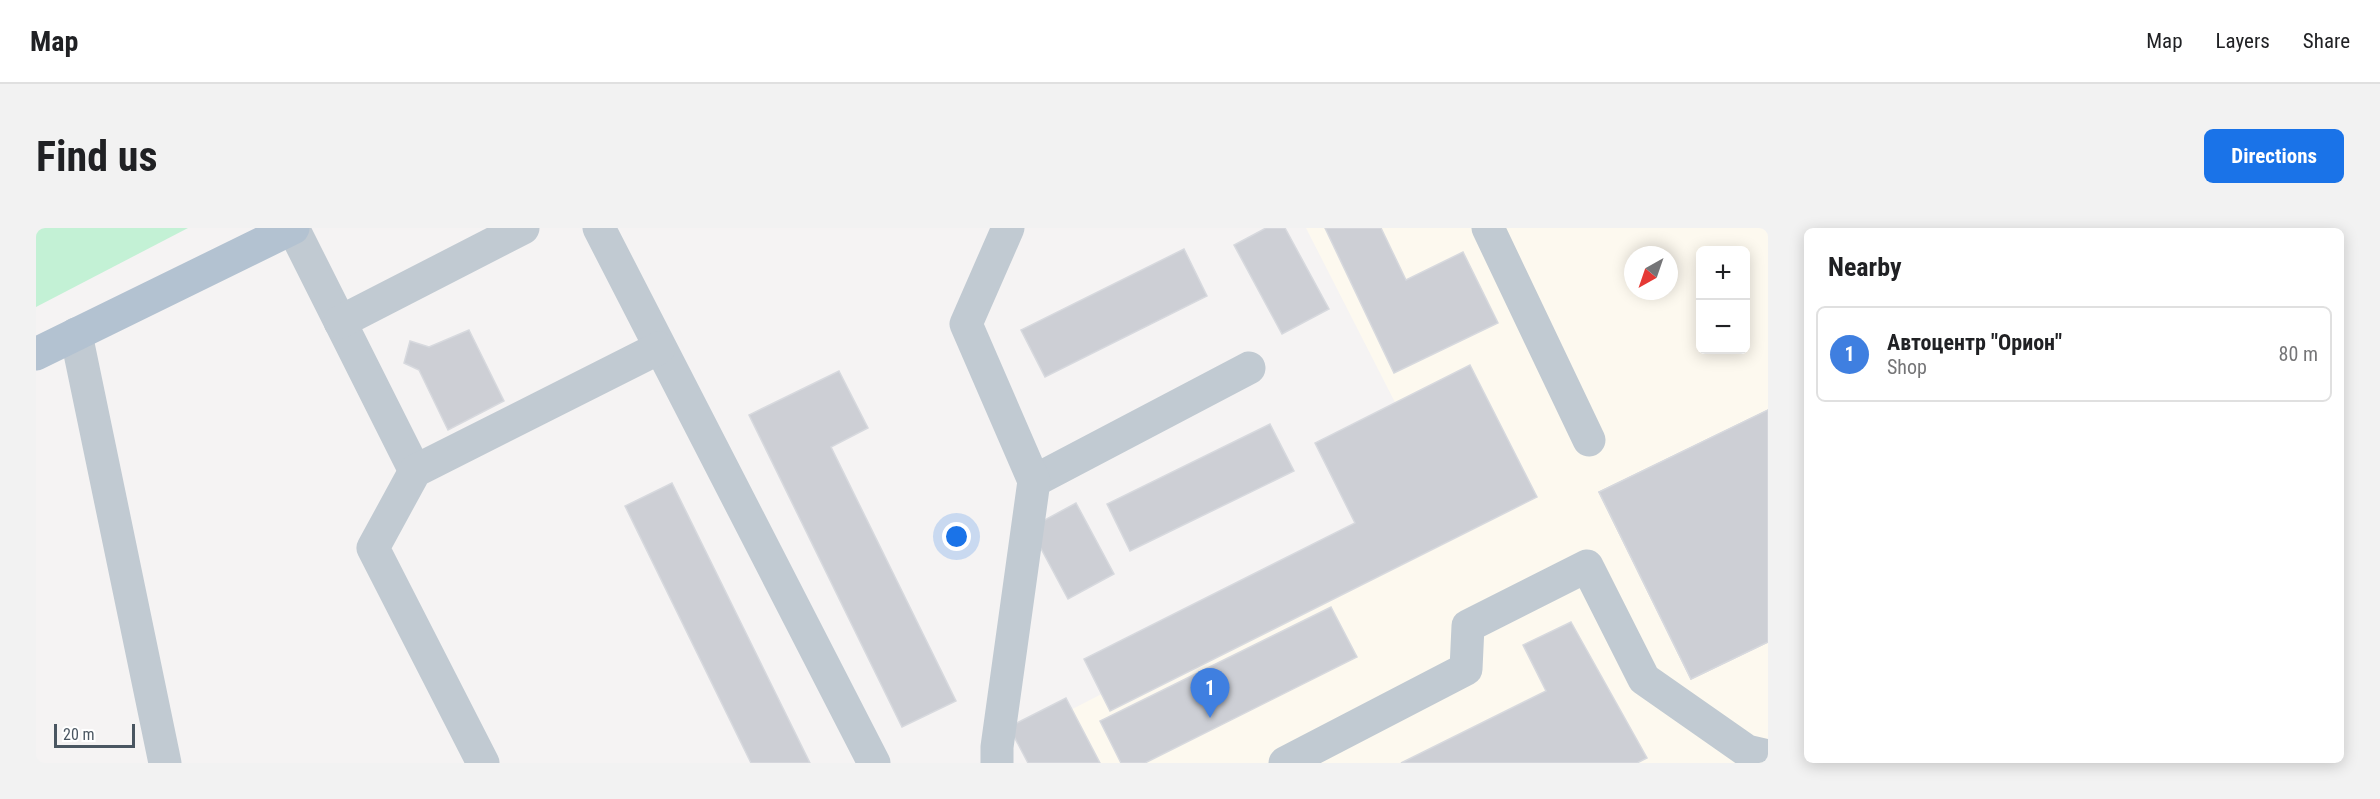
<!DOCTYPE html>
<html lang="en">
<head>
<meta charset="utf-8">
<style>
	:root { --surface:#fff; --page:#f2f2f2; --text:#202124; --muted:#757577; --line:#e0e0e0; --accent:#1a73e8 }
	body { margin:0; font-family:"Roboto Condensed",sans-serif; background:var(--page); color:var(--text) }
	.controls { position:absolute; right:18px; top:18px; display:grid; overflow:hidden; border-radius:9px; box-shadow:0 3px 15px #0003 }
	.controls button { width:54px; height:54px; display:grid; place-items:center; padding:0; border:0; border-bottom:2px solid var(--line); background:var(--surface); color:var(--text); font:30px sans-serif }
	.compass { position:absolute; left:1588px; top:18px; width:54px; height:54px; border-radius:50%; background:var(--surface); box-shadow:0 3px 15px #0003; rotate:220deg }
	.scale { position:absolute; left:18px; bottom:15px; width:81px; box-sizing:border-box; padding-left:6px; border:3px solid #4a5661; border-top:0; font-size:16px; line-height:21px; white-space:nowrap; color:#4a5661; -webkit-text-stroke:4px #fff; paint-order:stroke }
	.you { position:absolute; left:921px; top:309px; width:21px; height:21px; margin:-15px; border:4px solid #fff; border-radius:50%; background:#1a73e8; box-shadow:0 0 0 9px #1a73e833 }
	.badge { display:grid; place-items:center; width:39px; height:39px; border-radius:50%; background:var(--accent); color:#fff; font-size:20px; font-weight:700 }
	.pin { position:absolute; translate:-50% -50px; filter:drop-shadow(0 2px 3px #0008) }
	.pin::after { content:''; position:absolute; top:32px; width:21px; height:18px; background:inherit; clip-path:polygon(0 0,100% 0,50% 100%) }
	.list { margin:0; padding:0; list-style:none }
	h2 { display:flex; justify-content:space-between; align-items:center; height:78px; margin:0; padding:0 24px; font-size:26px }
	h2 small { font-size:20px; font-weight:400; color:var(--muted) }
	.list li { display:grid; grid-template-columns:39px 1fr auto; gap:18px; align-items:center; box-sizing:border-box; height:96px; margin:0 12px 12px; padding:0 12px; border:2px solid var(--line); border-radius:9px }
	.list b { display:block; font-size:22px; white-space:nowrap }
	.list p { margin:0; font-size:20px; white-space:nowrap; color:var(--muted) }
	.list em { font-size:20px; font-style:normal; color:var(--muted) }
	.map { position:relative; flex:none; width:1732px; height:535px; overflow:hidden; border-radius:9px }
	header { display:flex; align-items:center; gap:36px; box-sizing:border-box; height:84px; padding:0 30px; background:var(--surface); border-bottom:2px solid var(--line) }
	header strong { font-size:28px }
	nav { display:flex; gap:33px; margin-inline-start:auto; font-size:21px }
	.intro { display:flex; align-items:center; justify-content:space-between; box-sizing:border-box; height:144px; padding:0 36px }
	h1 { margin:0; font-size:42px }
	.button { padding:15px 27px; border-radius:9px; background:var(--accent); color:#fff; font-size:21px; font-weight:700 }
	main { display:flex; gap:36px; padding:0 36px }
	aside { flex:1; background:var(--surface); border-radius:9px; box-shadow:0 3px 15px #0003 }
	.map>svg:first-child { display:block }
	.commercial { fill:#fdf9ef; fill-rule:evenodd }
	.green { fill:#c3f1d5 }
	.building { fill:#cdcfd5; stroke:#d7d9de; stroke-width:1.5 }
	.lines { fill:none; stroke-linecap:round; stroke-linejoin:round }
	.minor { stroke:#c1cad2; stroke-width:33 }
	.major { stroke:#b3c2d1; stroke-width:33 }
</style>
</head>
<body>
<header>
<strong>Map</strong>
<nav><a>Map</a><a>Layers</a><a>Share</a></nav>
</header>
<div class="intro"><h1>Find us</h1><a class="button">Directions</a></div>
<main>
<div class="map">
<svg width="1732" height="535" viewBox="0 0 1732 535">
	<rect width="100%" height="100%" fill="#f5f3f3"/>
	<path class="commercial" d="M1270,0H1732V535H1037L1015,492L1416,286ZM1664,22H1710V122H1664ZM1597,27H1633V63H1597Z"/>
	<polygon class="green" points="0,0 152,0 0,79"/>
	<g class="building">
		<polygon points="1230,0 1249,0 1293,81 1246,106 1198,17"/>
		<polygon points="1289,0 1345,0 1370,52 1427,24 1462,95 1358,145"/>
		<polygon points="1148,21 1171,68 1009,149 985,102"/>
		<polygon points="433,102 468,173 412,202 383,142 368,135 374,113 393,119"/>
		<polygon points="1434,137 1501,269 1074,483 1048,431 1319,295 1279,215"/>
		<polygon points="803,143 832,200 795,219 920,473 866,499 713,187"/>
		<polygon points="1732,182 1732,414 1655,451 1563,264"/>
		<polygon points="1732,182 1732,414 1655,451 1563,264"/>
		<polygon points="1234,196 1258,243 1094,323 1071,276"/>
		<polygon points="636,255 774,535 715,535 589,278"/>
		<polygon points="1040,275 1078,346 1032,371 994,300"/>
		<polygon points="1295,379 1321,429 1109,535 1085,535 1064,493"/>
		<polygon points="1535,394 1611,530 1601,535 1365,535 1510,463 1487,417"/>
		<polygon points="1030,470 1064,535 992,535 973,499"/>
	</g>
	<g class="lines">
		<g class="minor">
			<polyline points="257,0 379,243"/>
			<polyline points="563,0 838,535"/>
			<polyline points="1452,0 1553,212"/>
			<polyline points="304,94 487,0"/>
			<polyline points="40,106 129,535"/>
			<polyline points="998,253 1213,140"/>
			<polyline points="447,535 337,320 379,243 623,120"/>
			<polyline points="961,535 961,519 998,253 930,96 972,0"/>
			<polyline points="1249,535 1430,441 1432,398 1551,338 1608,451 1711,523 1732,528"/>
		</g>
		<polyline class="major" points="0,126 257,0"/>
	</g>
</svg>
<div class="controls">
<button>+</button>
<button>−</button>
</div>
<svg class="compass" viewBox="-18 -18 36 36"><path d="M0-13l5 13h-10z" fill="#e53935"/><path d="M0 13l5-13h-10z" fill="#757577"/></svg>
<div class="scale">20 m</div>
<div class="you"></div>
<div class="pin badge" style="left:1174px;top:490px;background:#3f7fe0">1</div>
</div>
<aside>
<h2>Nearby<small></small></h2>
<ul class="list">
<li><span class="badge" style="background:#3f7fe0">1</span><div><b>Автоцентр &quot;Орион&quot;</b><p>Shop</p></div><em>80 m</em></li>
</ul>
</aside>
</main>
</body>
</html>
